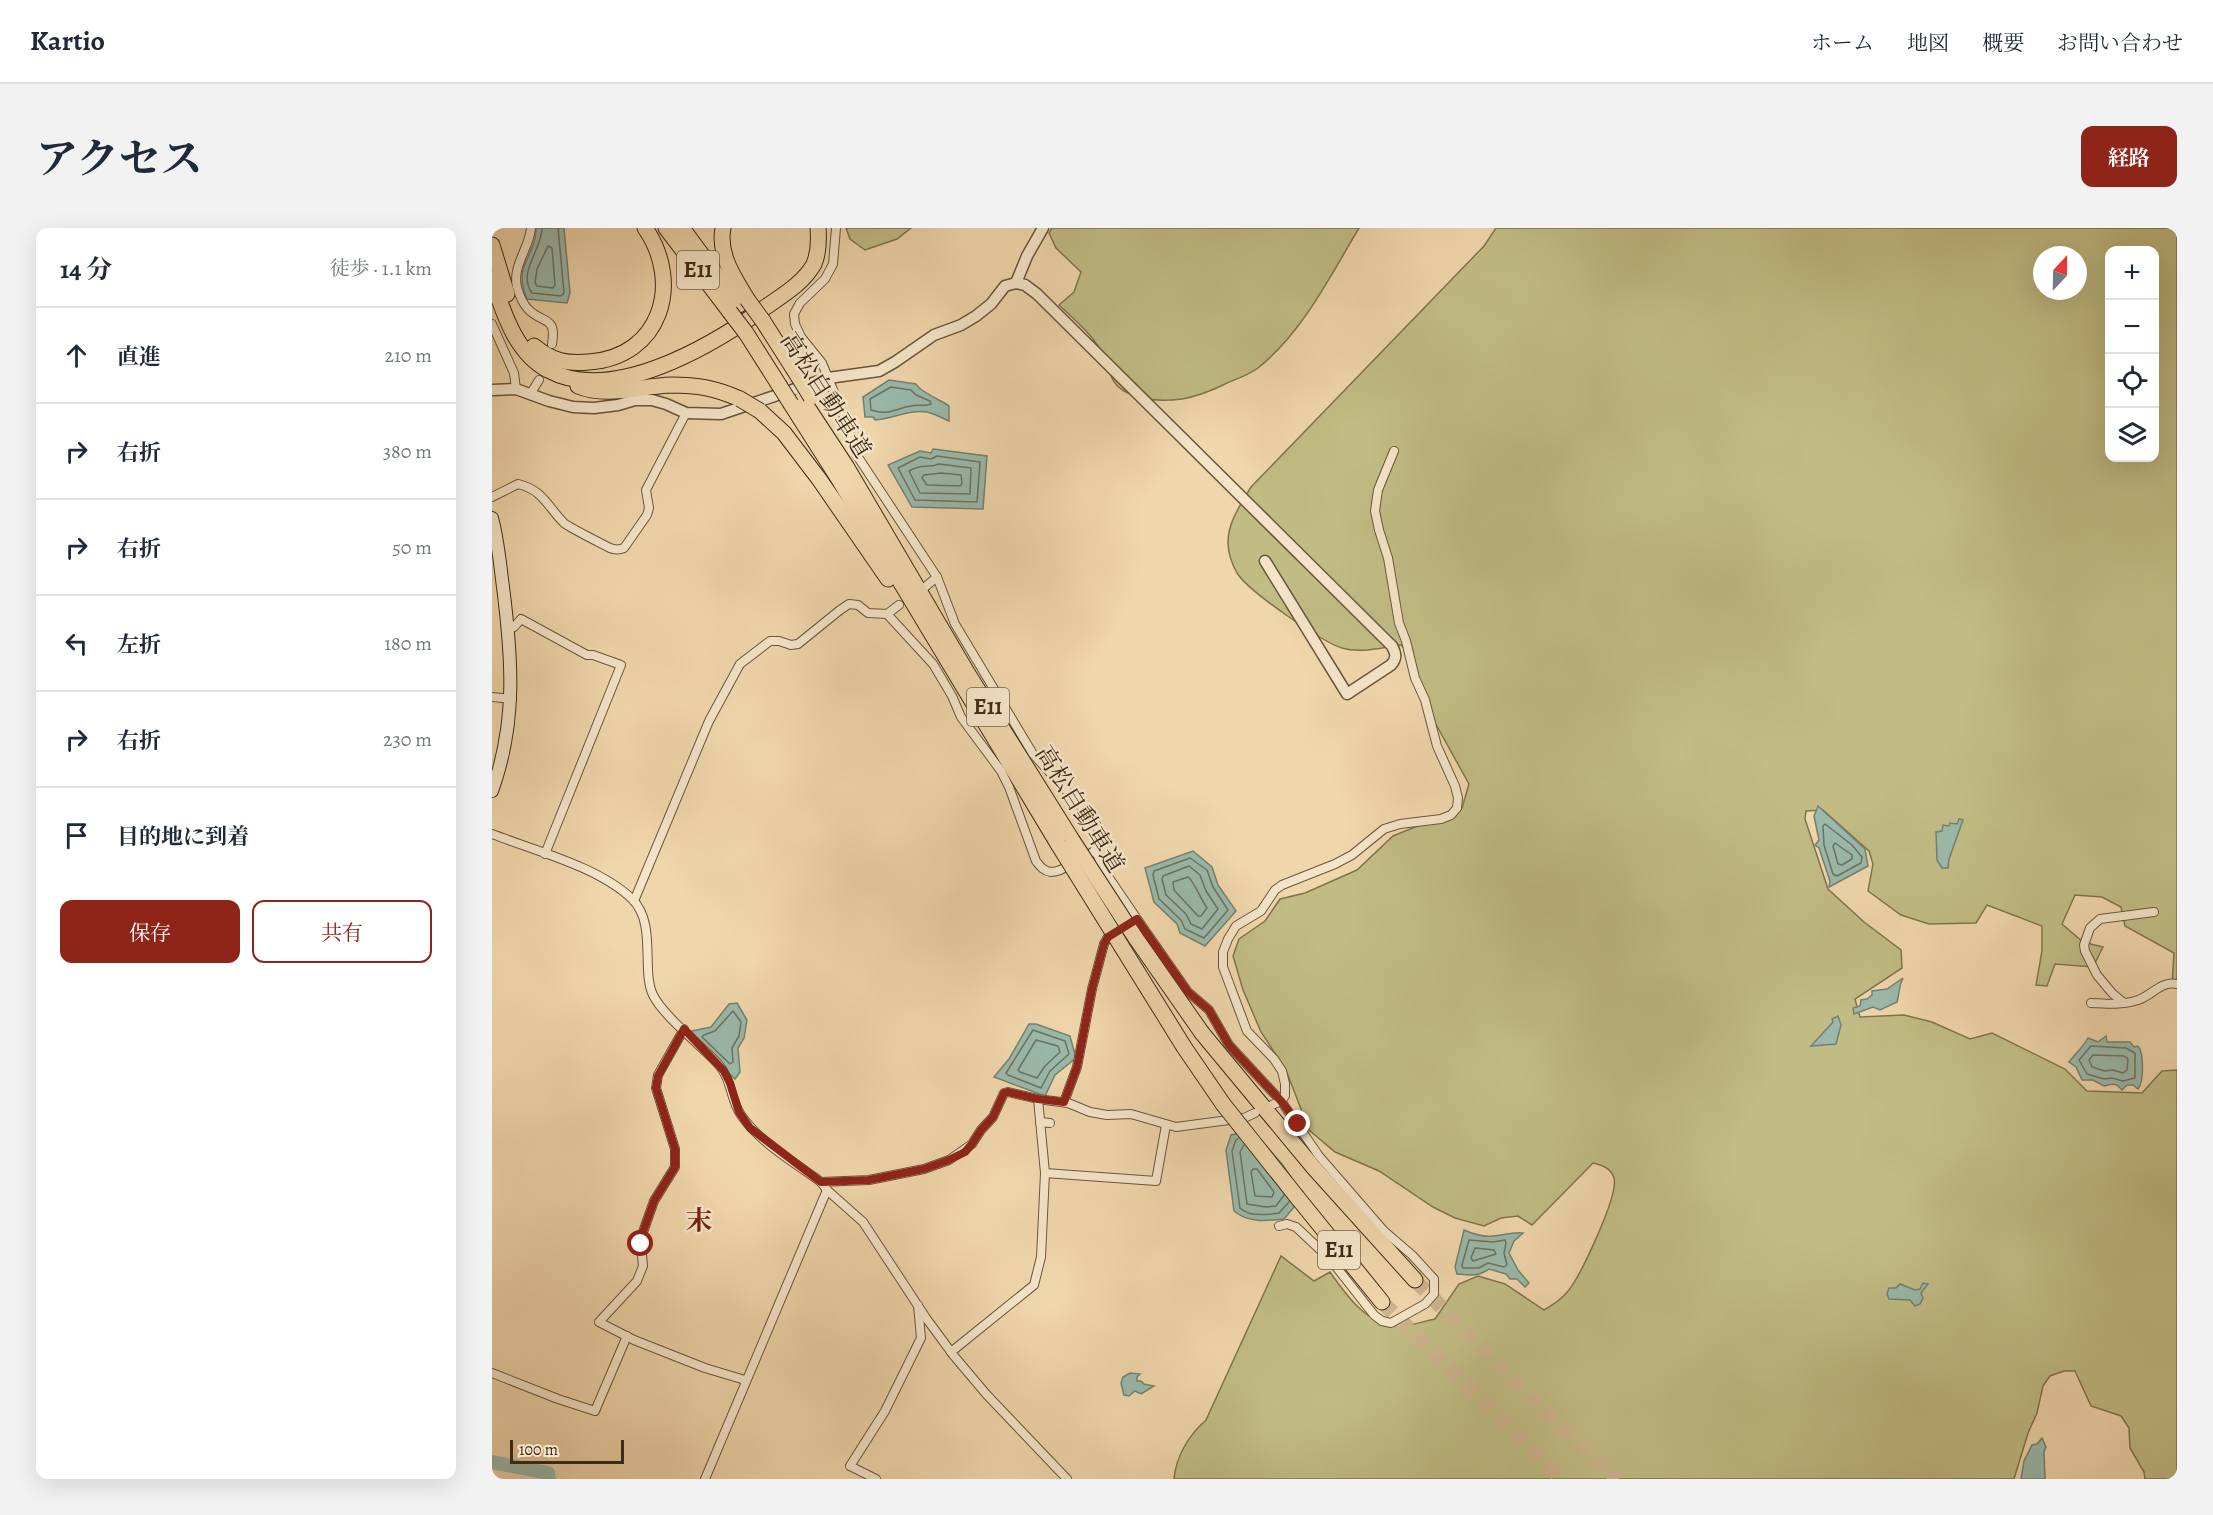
<!DOCTYPE html>
<html lang="ja">
<head>
<meta charset="utf-8">
<style>
	:root { --surface:#fff; --page:#f2f2f3; --text:#1f2937; --muted:#747a83; --line:#e0e1e3; --accent:#8f2418 }
	body { margin:0; font-family:Alegreya,"Noto Serif JP",serif; background:var(--page); color:var(--text) }
	.controls { position:absolute; right:18px; top:18px; display:grid; overflow:hidden; border-radius:12px; box-shadow:0 6px 24px #0002 }
	.controls button { width:54px; height:54px; display:grid; place-items:center; padding:0; border:0; border-bottom:2px solid var(--line); background:var(--surface); color:var(--text); font:30px sans-serif }
	.compass { position:absolute; left:1541px; top:18px; width:54px; height:54px; border-radius:50%; background:var(--surface); box-shadow:0 6px 24px #0002; rotate:22deg }
	.scale { position:absolute; left:18px; bottom:15px; width:114px; box-sizing:border-box; padding-left:6px; border:3px solid #3e2c18; border-top:0; font-size:16px; line-height:21px; white-space:nowrap; color:#3e2c18; -webkit-text-stroke:4px #f5e4c8; paint-order:stroke }
	.stop { position:absolute; width:18px; height:18px; margin:-14px; border:4px solid #8f2418; border-radius:50%; background:#fff }
	.stop.end { background:#8f2418; border-color:#fff; box-shadow:0 2px 6px #0008 }
	.list { margin:0; padding:0; list-style:none }
	h2 { display:flex; justify-content:space-between; align-items:center; height:78px; margin:0; padding:0 24px; font-size:26px }
	h2 small { font-size:20px; font-weight:400; color:var(--muted) }
	.list li { display:grid; grid-template-columns:39px 1fr auto; gap:18px; align-items:center; box-sizing:border-box; height:96px; padding:0 24px; border-top:2px solid var(--line) }
	.list b { display:block; font-size:22px; white-space:nowrap }
	.list em { font-size:20px; font-style:normal; color:var(--muted) }
	.actions { display:flex; gap:12px; padding:18px 24px }
	.actions a { flex:1; padding:14px 0; border:2px solid var(--accent); border-radius:12px; text-align:center; font-size:21px; color:var(--accent) }
	.actions .main { background:var(--accent); color:#fff }
	.icon { flex:none; width:33px; height:33px; fill:none; stroke:currentColor; stroke-width:2; stroke-linecap:round; stroke-linejoin:round }
	.map { position:relative; flex:none; width:1685px; height:1251px; overflow:hidden; border-radius:12px }
	header { display:flex; align-items:center; gap:36px; box-sizing:border-box; height:84px; padding:0 30px; background:var(--surface); border-bottom:2px solid var(--line) }
	header strong { font-size:28px }
	nav { display:flex; gap:33px; margin-inline-start:auto; font-size:21px }
	.intro { display:flex; align-items:center; justify-content:space-between; box-sizing:border-box; height:144px; padding:0 36px }
	h1 { margin:0; font-size:42px }
	.button { padding:15px 27px; border-radius:12px; background:var(--accent); color:#fff; font-size:21px; font-weight:700 }
	main { display:flex; gap:36px; padding:0 36px }
	aside { flex:1; background:var(--surface); border-radius:12px; box-shadow:0 6px 24px #0002 }
	.map>svg:first-child { display:block }
	.green { fill:#c1bc84; stroke:#80744e; stroke-width:1.5; fill-rule:evenodd }
	.water { fill:#9ab9ab; stroke:#758170; stroke-width:1.5 }
	.lines { fill:none; stroke-linecap:round; stroke-linejoin:round }
	.shore { stroke:#6c7262; stroke-width:1.5 }
	.river { stroke:#9ab9ab; stroke-width:14 }
	.motorway-tunnel { stroke:#ccb48e; stroke-width:15; stroke-dasharray:15 8; stroke-linecap:butt }
	.minor-casing { stroke:#6a563d; stroke-width:10 }
	.tertiary-casing { stroke:#6a563d; stroke-width:13 }
	.secondary-casing { stroke:#3e2c18; stroke-width:14 }
	.motorway-casing { stroke:#3e2c18; stroke-width:17 }
	.minor { stroke:#f5e4c8; stroke-width:8 }
	.tertiary { stroke:#f5e4c8; stroke-width:10 }
	.secondary { stroke:#f5e4c8; stroke-width:12 }
	.motorway { stroke:#f0d6ab; stroke-width:15 }
	.motorway-bridge-casing { stroke:#3e2c18; stroke-width:17; stroke-linecap:butt }
	.motorway-bridge { stroke:#f0d6ab; stroke-width:15 }
	.route { stroke:#8f2418; stroke-width:8 }
	.labels { text-anchor:middle; dominant-baseline:central; stroke-width:5; stroke-linejoin:round; paint-order:stroke }
	.shield { fill:#f5e4c8; stroke:#75634d; stroke-width:1.5 }
	.shield-label { font-size:22px; font-weight:bold; fill:#3e2c18 }
	.street-label { font-size:24px; fill:#3e2c18; stroke:#f5e4c8 }
	.quarter-label { font-size:27px; font-weight:bold; fill:#7a1f14; stroke:#f5e4c8 }
</style>
</head>
<body>
<header>
<strong>Kartio</strong>
<nav><a>ホーム</a><a>地図</a><a>概要</a><a>お問い合わせ</a></nav>
</header>
<div class="intro"><h1>アクセス</h1><a class="button">経路</a></div>
<main>
<aside>
<h2>14 分<small>徒歩 · 1.1 km</small></h2>
<ul class="list">
<li><svg class="icon" aria-label="ahead" viewBox="0 0 24 24"><path d="M12 20V5M6 11l6-6 6 6"/></svg><div><b>直進</b></div><em>210 m</em></li>
<li><svg class="icon" aria-label="right" viewBox="0 0 24 24"><path d="M7 20v-9h11M14 6l5 5-5 5"/></svg><div><b>右折</b></div><em>380 m</em></li>
<li><svg class="icon" aria-label="right" viewBox="0 0 24 24"><path d="M7 20v-9h11M14 6l5 5-5 5"/></svg><div><b>右折</b></div><em>50 m</em></li>
<li><svg class="icon" aria-label="left" viewBox="0 0 24 24"><path d="M17 20v-9H6M10 6l-5 5 5 5"/></svg><div><b>左折</b></div><em>180 m</em></li>
<li><svg class="icon" aria-label="right" viewBox="0 0 24 24"><path d="M7 20v-9h11M14 6l5 5-5 5"/></svg><div><b>右折</b></div><em>230 m</em></li>
<li><svg class="icon" aria-label="arrive" viewBox="0 0 24 24"><path d="M6 21V4h12l-3 4 3 4H6"/></svg><div><b>目的地に到着</b></div></li>
</ul>
<div class="actions"><a class="main">保存</a><a>共有</a></div>
</aside>
<div class="map">
<svg width="1685" height="1251" viewBox="0 0 1685 1251">
	<rect width="100%" height="100%" fill="#f0d6ab"/>
	<filter id="stains"><feTurbulence type="fractalNoise" baseFrequency=".00333" numOctaves="4"/><feColorMatrix values="0 0 0 0 .2 0 0 0 0 .09 0 0 0 0 .02 0 0 0 .5 -.17"/></filter>
	<radialGradient id="worn" r=".72"><stop offset=".6" stop-color="#630" stop-opacity="0"/><stop offset="1" stop-color="#630" stop-opacity=".3"/></radialGradient>
	<g class="green">
		<polygon points="354,0 419,0 405,11 373,22 358,11"/>
		<path d="M560,0H867C838,48 811,104 766,140C757,147 744,151 733,156C719,163 707,168 690,171C673,173 648,173 632,163C616,153 619,141 612,128C602,108 583,92 567,77L582,64L589,44L564,20L557,5Z"/>
		<path d="M1004,0H1685V758L1680,757L1682,725L1633,698L1629,679L1610,669L1583,667L1570,696L1591,714L1611,719L1601,739L1563,736L1555,758L1544,757L1550,723V698L1495,677L1484,695L1437,696L1409,687L1376,663L1381,636L1377,623L1331,582L1314,583L1313,591L1336,661L1372,694L1409,722L1410,740L1363,771L1368,789L1412,787L1440,794L1478,811L1500,805L1573,841L1595,863L1650,865L1670,843L1685,842V1251H1653L1652,1244L1638,1220L1637,1200L1629,1188L1599,1178L1583,1143H1572L1558,1148L1551,1158L1545,1185L1536,1205L1522,1251H682C684,1228 697,1207 714,1192L789,1028L822,1053L838,1044C854,1067 875,1097 906,1098C917,1099 932,1093 943,1091L967,1056L986,1048L1013,1056L1052,1082C1062,1076 1070,1071 1077,1062C1089,1046 1127,967 1122,950C1119,940 1110,937 1101,935L1040,997L1026,988L1009,990L992,998L963,990L941,979L887,943L843,924L817,902L794,842L769,804L751,762L741,728L747,711L773,693L788,671L813,665L865,642L901,608L970,580L977,556L936,482L917,425L909,417C891,419 868,426 850,420C830,414 756,363 745,345C740,336 736,325 736,314C736,294 749,276 759,259L992,18ZM1618,22H1662V230H1618ZM1550,27H1586V63H1550Z"/>
	</g>
	<g class="water">
		<path d="M44,0H72L78,65L75,75L35,71C20,36 44,30 44,0Z"/>
		<path d="M397,152L424,156C428,164 449,172 457,178V193C450,190 443,186 435,184C418,181 400,191 383,192L381,189H373L371,169Z"/>
		<polygon points="441,221 495,228 491,281 420,279 396,237 428,223 439,225"/>
		<polygon points="1326,578 1373,621 1376,638 1337,659 1338,653 1327,620 1323,617 1327,612 1322,588"/>
		<polygon points="1467,591 1471,592 1457,631 1456,640 1450,640 1445,632 1444,604 1450,603 1451,597 1457,598 1458,595 1465,596"/>
		<polygon points="701,623 720,639 726,657 744,683 713,718 688,705 685,696 662,674 653,640"/>
		<path d="M1411,750C1406,760 1408,764 1405,774L1388,782L1381,779L1362,786L1361,780L1368,778L1369,772L1375,771L1380,767V763L1395,761Z"/>
		<polygon points="245,775 255,792 252,810 246,820 248,844 243,851 195,804 219,799 237,776"/>
		<polygon points="1346,788 1349,797 1344,816 1319,818 1341,794 1340,791"/>
		<polygon points="537,796 544,796 578,808 584,830 563,847 553,868 502,849 517,831"/>
		<path d="M1614,808L1615,814H1638L1642,819L1646,818C1652,825 1652,854 1646,861L1641,857H1635L1630,862C1624,855 1621,855 1612,858L1601,852H1590L1584,839L1577,834C1583,826 1591,819 1596,810L1606,814Z"/>
		<path d="M760,902L790,936L808,962L802,979L792,991C774,993 756,995 742,983L734,922L739,907Z"/>
		<path d="M972,1002C981,1006 992,1009 1001,1008C1012,1007 1020,1004 1031,1005L1022,1013L1017,1025L1026,1042L1037,1055L1033,1059L1025,1051H1018L1014,1046L997,1041C986,1049 977,1047 965,1046L963,1039Z"/>
		<polygon points="1431,1055 1436,1056 1429,1065 1431,1070 1428,1076 1423,1078 1418,1072 1397,1071 1395,1066 1397,1060 1404,1060 1408,1056 1423,1062 1428,1061"/>
		<polygon points="638,1145 648,1146 645,1149 645,1153 649,1153 652,1156 662,1158 649,1166 643,1163 637,1168 632,1167 629,1155 631,1149"/>
		<polygon points="1550,1210 1554,1219 1552,1224 1553,1251 1529,1251 1532,1233 1540,1217 1545,1216"/>
	</g>
	<g class="lines">
		<g class="shore">
			<path d="M50,0C50,22 25,44 40,65L69,68L72,65L66,0"/>
			<polygon points="56,18 60,20 63,57 61,60 45,58 43,55 45,41"/>
			<path d="M399,159L419,162L424,167L438,173L439,176C433,179 426,176 419,178C402,181 397,188 379,182L378,171Z"/>
			<polygon points="445,228 488,234 485,274 423,272 406,240 428,229 439,231"/>
			<path d="M447,236L479,240L478,266L428,265L417,243C431,235 435,241 447,236Z"/>
			<polygon points="449,245 469,247 470,256 468,258 435,257 430,250 432,247"/>
			<polygon points="1333,596 1360,617 1370,629 1369,635 1345,648 1341,646 1332,617 1331,598"/>
			<polygon points="1343,615 1360,627 1360,631 1350,637 1346,636 1341,618"/>
			<polygon points="698,630 715,642 721,659 736,682 712,710 693,701 689,692 667,671 661,647 662,643"/>
			<polygon points="697,638 708,647 714,663 726,681 710,701 699,696 694,686 674,667 670,651 671,648"/>
			<path d="M696,649C702,653 709,672 715,680L709,688H706L682,662L681,654Z"/>
			<polygon points="241,783 249,794 247,808 240,820 241,834 238,836 210,809 212,807 223,803"/>
			<polygon points="541,802 573,813 577,826 558,843 549,860 516,847 514,845"/>
			<polygon points="544,812 566,818 568,824 553,838 545,850 528,844 526,842"/>
			<polygon points="1599,818 1634,820 1643,825 1643,850 1631,853 1620,850 1612,851 1595,846 1587,832"/>
			<polygon points="1601,827 1632,828 1636,831 1635,842 1631,845 1621,842 1613,843 1600,839 1597,832"/>
			<path d="M747,910L744,912L740,923L748,980C757,989 775,987 787,985L797,974"/>
			<polyline points="752,917 748,924 755,976 774,979 784,978 792,967"/>
			<polygon points="761,941 765,941 782,964 780,969 763,968 759,944"/>
			<polygon points="977,1012 1001,1014 1013,1012 1014,1015 1012,1025 1015,1037 1012,1039 996,1035 987,1040 971,1040 970,1037"/>
			<polygon points="983,1020 1002,1022 1004,1026 981,1033 979,1030"/>
		</g>
		<polyline class="river" points="0,1234 56,1245 57,1251"/>
		<g class="motorway-tunnel">
			<polyline points="923,1052 1031,1162 1126,1251"/>
			<polyline points="890,1074 1070,1251"/>
		</g>
		<g class="minor-casing">
			<g id="minor">
				<path d="M39,0C37,21 20,38 25,59C27,66 31,76 36,81C50,96 65,87 60,116"/>
				<path d="M344,0L341,36L333,51L308,75L302,86L303,96L309,109L330,135L353,191L364,226L445,349L463,396L541,526L602,593C618,618 602,625 581,635C575,639 567,644 559,644C551,643 548,638 544,633L517,559L509,543L469,489L460,468L441,436L395,386L407,377"/>
				<polyline points="0,96 22,145 24,161"/>
				<polyline points="39,165 47,152"/>
				<path d="M0,269L26,256C51,262 55,278 72,295C75,298 112,317 118,320C123,322 127,322 132,320L155,287L157,280L154,262L194,185"/>
				<polyline points="433,359 445,349"/>
				<polyline points="16,402 22,399 29,391 95,427 101,427 129,437 53,626"/>
				<polyline points="0,469 20,471"/>
				<path d="M0,606C44,623 107,639 140,671C165,695 149,742 161,767C172,789 210,818 227,837C240,852 238,871 249,887C268,915 302,934 329,954L335,962L371,994L434,1090L462,1128L495,1167L575,1251"/>
				<polyline points="604,623 611,641 645,691 696,764 717,782 737,817 789,873 827,928 892,1003 920,1027 942,1051 942,1066 933,1076 899,1095 890,1093 882,1087 838,1031 804,999 795,996 787,998"/>
				<polyline points="142,673 217,493 248,436 278,413 287,413 299,417 306,416 348,382 357,376 366,377 376,385 395,386"/>
				<path d="M1599,775C1615,776 1631,777 1646,772C1661,767 1668,753 1685,756"/>
				<polyline points="1632,775 1620,765 1605,747 1593,723 1592,717 1598,700 1608,691 1662,684"/>
				<polyline points="192,801 166,847 164,860 183,921 183,939 162,973 151,1004 149,1016 151,1038 145,1053 107,1094 142,1112 213,1140 253,1152"/>
				<polyline points="572,874 585,839 600,761 612,716 616,709 639,695"/>
				<polyline points="780,877 789,873 793,868 793,856 790,843 782,831 755,803 731,739 731,724 736,711 744,698 769,683 783,662 790,657 843,636 860,627 892,601 908,596 949,591 959,587 965,580 966,570 963,558 945,518 933,472 923,450 914,413 907,395 896,330 887,302 883,283 886,262 902,223"/>
				<polyline points="548,894 558,895"/>
				<polyline points="553,945 664,953 674,897"/>
				<polyline points="329,954 377,952 432,941 457,932 480,916 489,902 501,889 512,865 516,864 546,871 576,875 598,884 615,887 639,886 684,899 752,890 763,885"/>
				<polyline points="459,1124 542,1057 549,1029 553,945 546,871"/>
				<polyline points="0,1145 66,1171 103,1183 135,1108"/>
				<polyline points="213,1251 335,962"/>
				<polyline points="384,1251 358,1238 393,1183 429,1110 426,1077"/>
			</g>
		</g>
		<g class="tertiary-casing">
			<g id="tertiary">
				<polyline points="524,55 535,28 551,0"/>
				<path d="M0,162L24,161L57,173L81,179L102,180L126,177L143,172H160L174,176L194,185L229,186L336,150L387,143L403,134L442,107L469,97L484,88L499,76L513,58L524,55L533,57L545,66L900,418C904,426 905,430 899,437L855,466L773,333"/>
			</g>
		</g>
		<g class="secondary-casing">
			<path id="secondary" d="M0,290C6,312 8,336 11,359C20,430 25,494 0,563"/>
		</g>
		<g class="motorway-casing">
			<g id="motorway">
				<polyline points="174,0 238,84"/>
				<polyline points="190,0 247,77"/>
				<path d="M231,0C226,27 242,49 255,71"/>
				<polyline points="0,17 15,66"/>
				<path d="M0,51C11,83 23,125 56,142C120,177 219,118 271,81C289,68 311,56 322,36C327,24 327,12 326,0"/>
				<polyline points="271,93 306,148"/>
				<polyline points="254,105 287,157"/>
				<path d="M42,118C60,133 74,136 97,134C169,129 191,55 153,0"/>
				<path d="M86,158C115,170 149,158 179,157C206,157 223,160 248,171"/>
				<polyline points="310,171 354,238 476,446 580,612"/>
				<polyline points="299,176 346,250 566,616"/>
				<polyline points="268,183 292,205 327,251 396,351"/>
				<polyline points="710,805 822,940 923,1052"/>
				<polyline points="692,819 731,876"/>
				<polyline points="805,969 890,1074"/>
			</g>
		</g>
		<use href="#minor" class="minor"/>
		<use href="#tertiary" class="tertiary"/>
		<use href="#secondary" class="secondary"/>
		<use href="#motorway" class="motorway"/>
		<g class="motorway-bridge-casing">
			<g id="motorway-bridge">
				<polyline points="255,71 271,93"/>
				<polyline points="238,84 254,105"/>
				<polyline points="306,148 319,169"/>
				<polyline points="287,157 299,176"/>
				<polyline points="248,171 268,183"/>
				<polyline points="580,612 643,709 710,805"/>
				<polyline points="566,616 692,819"/>
				<polyline points="731,876 805,969"/>
			</g>
		</g>
		<use href="#motorway-bridge" class="motorway-bridge"/>
	</g>
	<g class="lines">
		<polyline class="route" points="149,1016 151,1004 162,973 183,939 183,921 164,860 166,848 192,801 232,843 238,855 247,884 258,900 329,954 377,952 432,941 457,932 473,924 480,916 489,902 501,889 512,865 516,864 546,871 572,874 585,839 600,761 612,716 616,709 645,691 696,764 717,782 737,817 789,873 806,896"/>
	</g>
	<g class="labels">
		<g class="shield">
			<rect x="185" y="23" width="42" height="38" rx="4.5"/>
			<rect x="475" y="460" width="42" height="38" rx="4.5"/>
			<rect x="826" y="1003" width="42" height="38" rx="4.5"/>
		</g>
		<g class="shield-label">
			<text x="206" y="42">E11</text>
			<text x="496" y="479">E11</text>
			<text x="847" y="1022">E11</text>
		</g>
		<g class="street-label">
			<text transform="translate(334 167) rotate(57)">高松自動車道</text>
			<text transform="translate(588 581) rotate(58)">高松自動車道</text>
		</g>
		<g class="quarter-label">
			<text x="207" y="993">末</text>
		</g>
	</g>
	<rect width="100%" height="100%" filter="url(#stains)"/>
	<rect width="100%" height="100%" fill="url(#worn)"/>
</svg>
<div class="controls">
<button>+</button>
<button>−</button>
<button><svg class="icon" aria-label="locate" viewBox="0 0 24 24"><circle cx="12" cy="12" r="6"/><path d="M12 2v4M12 18v4M2 12h4M18 12h4"/></svg></button>
<button><svg class="icon" aria-label="layers" viewBox="0 0 24 24"><path d="M12 4l9 5-9 5-9-5zM3 14l9 5 9-5"/></svg></button>
</div>
<svg class="compass" viewBox="-18 -18 36 36"><path d="M0-13l5 13h-10z" fill="#e53935"/><path d="M0 13l5-13h-10z" fill="#747a83"/></svg>
<div class="scale">100 m</div>
<div class="stop" style="left:149px;top:1016px"></div>
<div class="stop end" style="left:806px;top:896px"></div>
</div>
</main>
</body>
</html>
